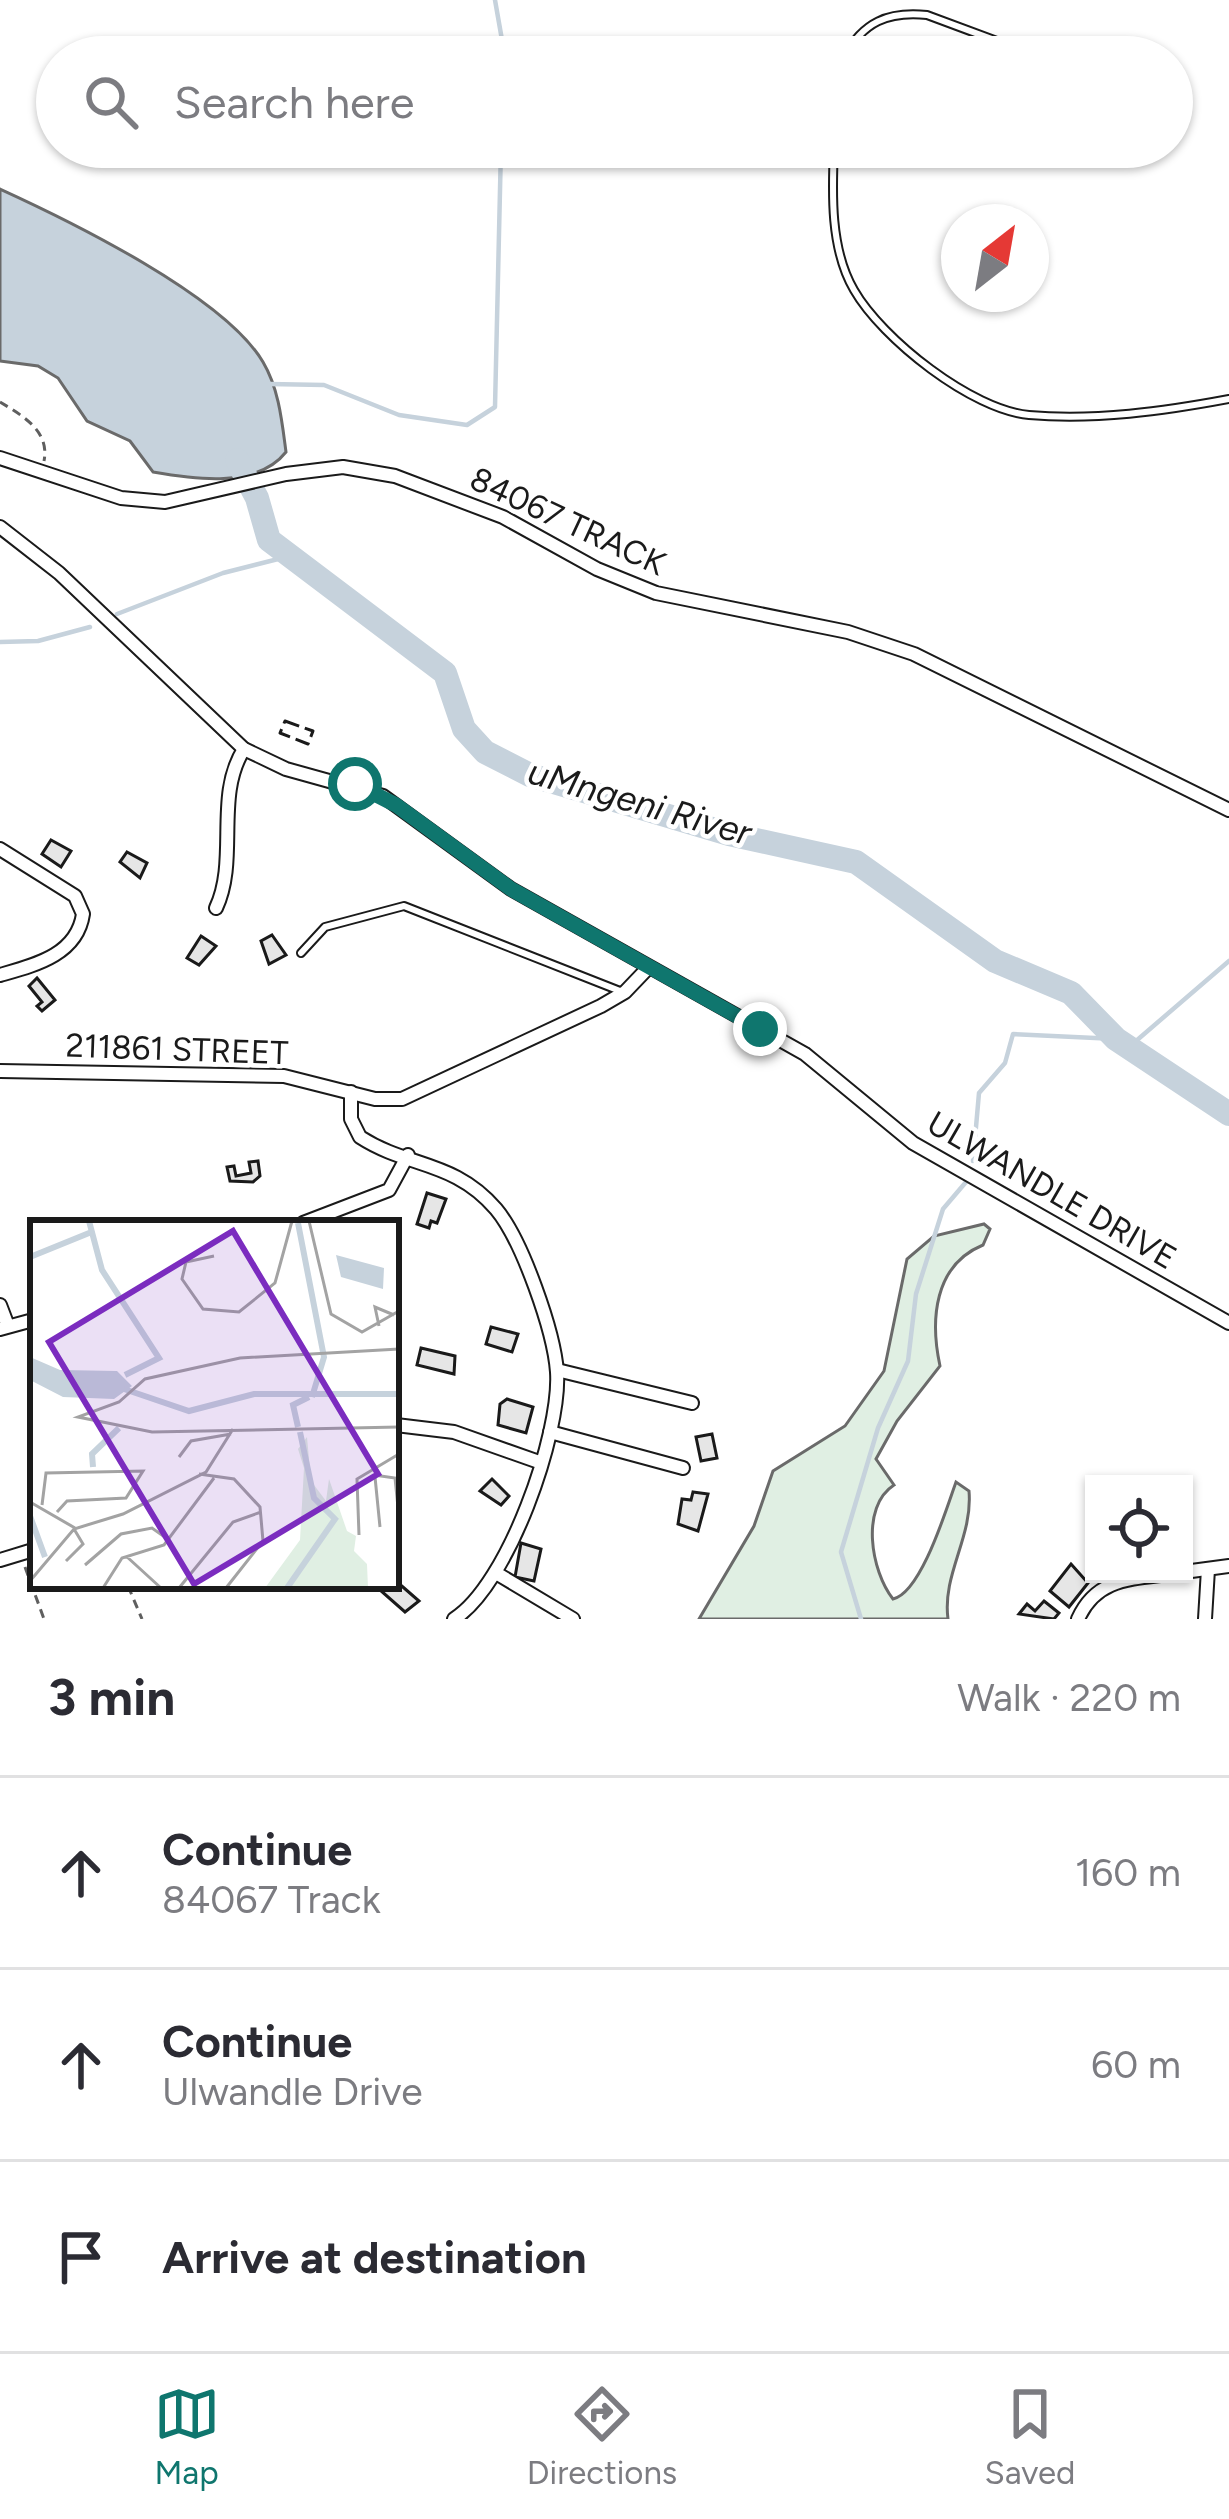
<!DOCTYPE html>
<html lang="en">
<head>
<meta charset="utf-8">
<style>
	:root { --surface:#fff; --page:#f7f7f7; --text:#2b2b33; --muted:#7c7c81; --line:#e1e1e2; --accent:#0f766e }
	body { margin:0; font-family:Figtree,sans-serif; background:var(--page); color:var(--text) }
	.controls { position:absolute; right:36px; bottom:36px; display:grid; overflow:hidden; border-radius:0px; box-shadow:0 3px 9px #0004 }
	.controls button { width:108px; height:108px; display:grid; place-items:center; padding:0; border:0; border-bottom:3px solid var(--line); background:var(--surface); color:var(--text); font:60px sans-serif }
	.compass { position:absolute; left:941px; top:204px; width:108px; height:108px; border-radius:50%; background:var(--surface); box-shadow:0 3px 9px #0004; rotate:31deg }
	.stop { position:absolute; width:36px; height:36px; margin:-27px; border:9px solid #0f766e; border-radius:50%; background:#fff }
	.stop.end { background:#0f766e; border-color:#fff; box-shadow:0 3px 12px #0008 }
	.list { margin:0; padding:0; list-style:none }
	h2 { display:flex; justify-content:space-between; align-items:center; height:156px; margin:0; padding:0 48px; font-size:51px }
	h2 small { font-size:39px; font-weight:400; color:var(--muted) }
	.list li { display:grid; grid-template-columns:78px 1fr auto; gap:36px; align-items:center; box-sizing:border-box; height:192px; padding:0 48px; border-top:3px solid var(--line) }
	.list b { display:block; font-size:45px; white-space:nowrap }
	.list p { margin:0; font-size:39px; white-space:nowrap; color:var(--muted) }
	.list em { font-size:39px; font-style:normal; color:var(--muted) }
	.icon { flex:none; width:66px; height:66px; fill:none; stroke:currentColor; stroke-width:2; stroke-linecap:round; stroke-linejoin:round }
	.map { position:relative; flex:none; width:1229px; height:1619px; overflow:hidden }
	.search { position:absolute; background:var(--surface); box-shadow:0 3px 9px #0004; left:36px; right:36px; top:36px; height:132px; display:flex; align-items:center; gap:30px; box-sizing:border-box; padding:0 42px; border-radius:66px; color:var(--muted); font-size:45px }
	.sheet { height:732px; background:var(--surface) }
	nav { display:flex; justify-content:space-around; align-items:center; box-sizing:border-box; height:168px; border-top:3px solid var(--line); background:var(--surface); font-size:33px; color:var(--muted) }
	nav a { display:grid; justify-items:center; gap:6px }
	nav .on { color:var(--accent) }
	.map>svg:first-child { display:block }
	.green { fill:#e0efe3; stroke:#6a6a6a; stroke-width:3 }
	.water { fill:#c6d2dc; stroke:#6a6a6a; stroke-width:3 }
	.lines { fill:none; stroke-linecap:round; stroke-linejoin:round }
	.stream { stroke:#c6d2dc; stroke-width:4.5 }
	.river { stroke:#c6d2dc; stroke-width:24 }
	.building { fill:#e6e6e6; stroke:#1a1a1a; stroke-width:3 }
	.lane-casing { stroke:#1a1a1a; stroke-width:10 }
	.street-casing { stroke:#1a1a1a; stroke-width:16 }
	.path { stroke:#5f5f5f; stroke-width:3; stroke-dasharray:9 6; stroke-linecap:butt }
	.lane { stroke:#fff; stroke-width:6 }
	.street { stroke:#fff; stroke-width:12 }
	.fence { stroke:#1a1a1a; stroke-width:3; stroke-dasharray:15 6; stroke-linecap:butt }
	.route { stroke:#0f766e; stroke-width:15 }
	.labels { text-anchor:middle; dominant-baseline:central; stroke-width:9; stroke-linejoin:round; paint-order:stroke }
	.street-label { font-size:33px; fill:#1a1a1a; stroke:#fff }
	.water-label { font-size:36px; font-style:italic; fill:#1a1a1a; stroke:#fff }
	.inset-river { fill:none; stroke:#c6d2dc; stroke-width:6 }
	.inset-road { fill:none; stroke:#a3a3a3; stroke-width:3 }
	.view { fill:#7b2cbf; fill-opacity:0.15; stroke:#7b2cbf; stroke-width:6 }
	.inset-edge { fill:none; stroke:#1a1a1a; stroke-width:6 }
</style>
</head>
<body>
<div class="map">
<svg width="1229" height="1619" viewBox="0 0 1229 1619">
	<rect width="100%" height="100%" fill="#fff"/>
	<path class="green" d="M984,1224L990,1229L983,1245C934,1265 930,1320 940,1366L897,1421L876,1459L894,1485C860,1507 871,1571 893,1599C921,1593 946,1510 956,1482L969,1491C973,1537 942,1574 948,1619H699L754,1526L773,1471L845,1426L884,1371L907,1259L934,1236Z"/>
	<path class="water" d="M0,189C70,221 224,296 263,362C279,389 282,422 286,452C257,489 193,479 153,472L130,441L87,421L58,378L38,366L0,361Z"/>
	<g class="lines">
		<g class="stream">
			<polyline points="495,0 505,57"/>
			<polyline points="269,384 324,385 399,415 467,425 495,407 501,147"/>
			<polyline points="117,614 223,573 294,555"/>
			<polyline points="0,642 38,641 90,627"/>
			<polyline points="1129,1047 1229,961"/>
			<polyline points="973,1161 979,1093 1005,1063 1013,1034 1116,1039"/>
			<polyline points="861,1619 841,1552 878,1428 908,1361 916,1294 943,1209 966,1182"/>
		</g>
		<polyline class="river" points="237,460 257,498 269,540 445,673 464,729 485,752 530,775 729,834 856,862 995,961 1071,993 1116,1039 1229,1114"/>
	</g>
	<g class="building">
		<polygon points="51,840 71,851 61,867 42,854"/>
		<polygon points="127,852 147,863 140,878 120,862"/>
		<polygon points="272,935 286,955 269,964 261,941"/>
		<polygon points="201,936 216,946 199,965 187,958"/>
		<polygon points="37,978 55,1000 42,1011 37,1006 42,1002 29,986"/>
		<polygon points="258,1161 260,1176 253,1182 230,1181 227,1167 234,1166 236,1176 251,1173 249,1162"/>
		<polygon points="427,1193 446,1199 437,1223 431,1221 429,1228 417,1224"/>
		<polygon points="491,1327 518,1334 512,1352 486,1344"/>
		<polygon points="421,1348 455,1356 454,1374 417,1365"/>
		<polygon points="507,1399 533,1407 526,1433 498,1425 500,1404"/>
		<polygon points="712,1434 717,1458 701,1461 696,1437"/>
		<polygon points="492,1479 509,1496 501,1505 480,1491"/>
		<polygon points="693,1492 708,1494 698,1531 678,1524 682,1499 691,1500"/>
		<polygon points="521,1543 541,1549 534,1581 515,1577"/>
		<polygon points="1071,1564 1088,1583 1069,1607 1050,1591"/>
		<polygon points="396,1581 419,1601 405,1612 380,1590"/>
		<polygon points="1044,1601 1059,1613 1054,1619 1019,1614 1027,1604 1035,1611"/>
	</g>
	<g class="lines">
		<g class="lane-casing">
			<g id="lane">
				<path d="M844,57C863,22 888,11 927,15L1040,57"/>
				<path d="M834,147C832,193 830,249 854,290C882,339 972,410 1029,415C1094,421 1165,411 1229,399"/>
				<polyline points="301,953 325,927 404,906 620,991"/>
			</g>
		</g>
		<g class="street-casing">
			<g id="street">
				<polyline points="0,458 121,498 165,502 286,474 343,467 395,476 503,517 597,569 656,593 848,632 914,654 1229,810"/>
				<polyline points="0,527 59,573 244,749 286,769 383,796 511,889 805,1054 913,1143 1229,1323"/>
				<path d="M0,849L75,896L83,914C77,955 35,965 0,975"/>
				<path d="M216,908C239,859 214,796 244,749"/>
				<polyline points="0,1071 284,1076 375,1099 402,1099 601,1006 625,992 647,969"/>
				<path d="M351,1092V1119L360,1137C408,1168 454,1160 496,1209C522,1240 554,1331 557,1372C561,1434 508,1585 454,1619"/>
				<polyline points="303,1223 389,1190 408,1155"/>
				<polyline points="0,1305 8,1326"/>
				<polyline points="0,1329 33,1320"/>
				<polyline points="557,1370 692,1403"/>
				<polyline points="396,1425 454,1432 539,1462"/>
				<polyline points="550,1432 683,1468"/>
				<polyline points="0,1560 33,1550"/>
				<polyline points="1184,1572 1229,1566"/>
				<polyline points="496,1573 573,1619"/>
				<path d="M1078,1619C1096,1579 1129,1579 1169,1574"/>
				<polyline points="1205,1619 1208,1569"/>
			</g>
		</g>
		<g class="path">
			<path d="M0,402C23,416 50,431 44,461"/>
			<polyline points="25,1567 44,1619"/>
			<polyline points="128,1586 142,1619"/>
		</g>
		<use href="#lane" class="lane"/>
		<use href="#street" class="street"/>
		<polygon class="fence" points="285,721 313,731 308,744 280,733"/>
	</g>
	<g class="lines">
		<polyline class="route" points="355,784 396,805 511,889 760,1029"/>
	</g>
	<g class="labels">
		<g class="street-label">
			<text transform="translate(568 521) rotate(25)">84067 TRACK</text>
			<text transform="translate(177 1049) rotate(2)">211861 STREET</text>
			<text transform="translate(1052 1190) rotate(30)">ULWANDLE DRIVE</text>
		</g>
		<g class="water-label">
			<text transform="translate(640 802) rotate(16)">uMngeni River</text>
		</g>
	</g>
	<g transform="translate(30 1220)">
		<rect width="369" height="369" fill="#fff"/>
		<path d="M277,217L281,261L296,281L299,259L317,311L326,316L324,331L337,344L338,368H235L270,320L274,248L268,229Z" fill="#e0efe3"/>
		<path d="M306,35L354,48L353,69L311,57ZM0,137L30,150L87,151L102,166L84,179L33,177L0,160Z" fill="#c6d2dc"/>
		<path class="inset-river" d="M59,1L72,50L129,138L95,155M268,3L294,137L282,177M0,37L64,11M94,169L159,191L224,174H369M268,207L263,185L279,177M63,247L62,234L89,208M0,296L15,337M257,368L305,299L284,278L270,212"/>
		<path class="inset-road" d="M279,1L301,94L332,112L369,91M184,36L156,42L152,59L173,89L209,92L245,63L262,1M349,106L345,87L364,95M369,129L210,138L115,159L89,182L48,197L122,212L369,207M149,237L161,221L201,214M169,254L204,259L230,287L233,321L196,368M344,255L365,258L369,297M345,257L350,307M0,282L45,308M12,285L16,253L113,251L96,278L37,281L27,292M329,315L327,259L369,234M96,336L131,368M36,341L53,324L44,309M55,345L91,314L122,308L139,320M0,361L44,309L93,294L176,252L203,209M73,368L92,338L134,325L184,258M149,368L203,302L231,292"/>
		<path class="view" d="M203,11L348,254L164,364L19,122Z"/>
		<rect width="369" height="369" class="inset-edge"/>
	</g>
</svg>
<div class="controls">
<button><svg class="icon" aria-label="locate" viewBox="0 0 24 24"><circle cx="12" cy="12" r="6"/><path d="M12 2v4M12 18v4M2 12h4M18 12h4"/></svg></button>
</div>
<svg class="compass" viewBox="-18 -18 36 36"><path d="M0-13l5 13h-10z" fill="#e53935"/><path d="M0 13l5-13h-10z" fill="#7c7c81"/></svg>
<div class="stop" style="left:355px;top:784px"></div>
<div class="stop end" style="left:760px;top:1029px"></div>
<div class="search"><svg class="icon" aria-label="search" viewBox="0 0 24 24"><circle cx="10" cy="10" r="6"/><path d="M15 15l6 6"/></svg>Search here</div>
</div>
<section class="sheet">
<h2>3 min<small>Walk · 220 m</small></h2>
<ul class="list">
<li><svg class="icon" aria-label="ahead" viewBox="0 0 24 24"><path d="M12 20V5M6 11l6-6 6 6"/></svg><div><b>Continue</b><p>84067 Track</p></div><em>160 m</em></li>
<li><svg class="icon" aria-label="ahead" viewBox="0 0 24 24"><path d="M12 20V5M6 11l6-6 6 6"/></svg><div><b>Continue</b><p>Ulwandle Drive</p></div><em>60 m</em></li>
<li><svg class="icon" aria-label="arrive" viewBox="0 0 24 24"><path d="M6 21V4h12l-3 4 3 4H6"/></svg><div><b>Arrive at destination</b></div></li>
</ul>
</section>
<nav>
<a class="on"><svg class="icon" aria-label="map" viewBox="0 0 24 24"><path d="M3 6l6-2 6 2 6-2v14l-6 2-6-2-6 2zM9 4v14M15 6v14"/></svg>Map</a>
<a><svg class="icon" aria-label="directions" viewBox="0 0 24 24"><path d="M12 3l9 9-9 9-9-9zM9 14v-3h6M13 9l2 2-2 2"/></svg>Directions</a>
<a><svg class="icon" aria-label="saved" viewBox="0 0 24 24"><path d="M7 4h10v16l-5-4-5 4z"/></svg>Saved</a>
</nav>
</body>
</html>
